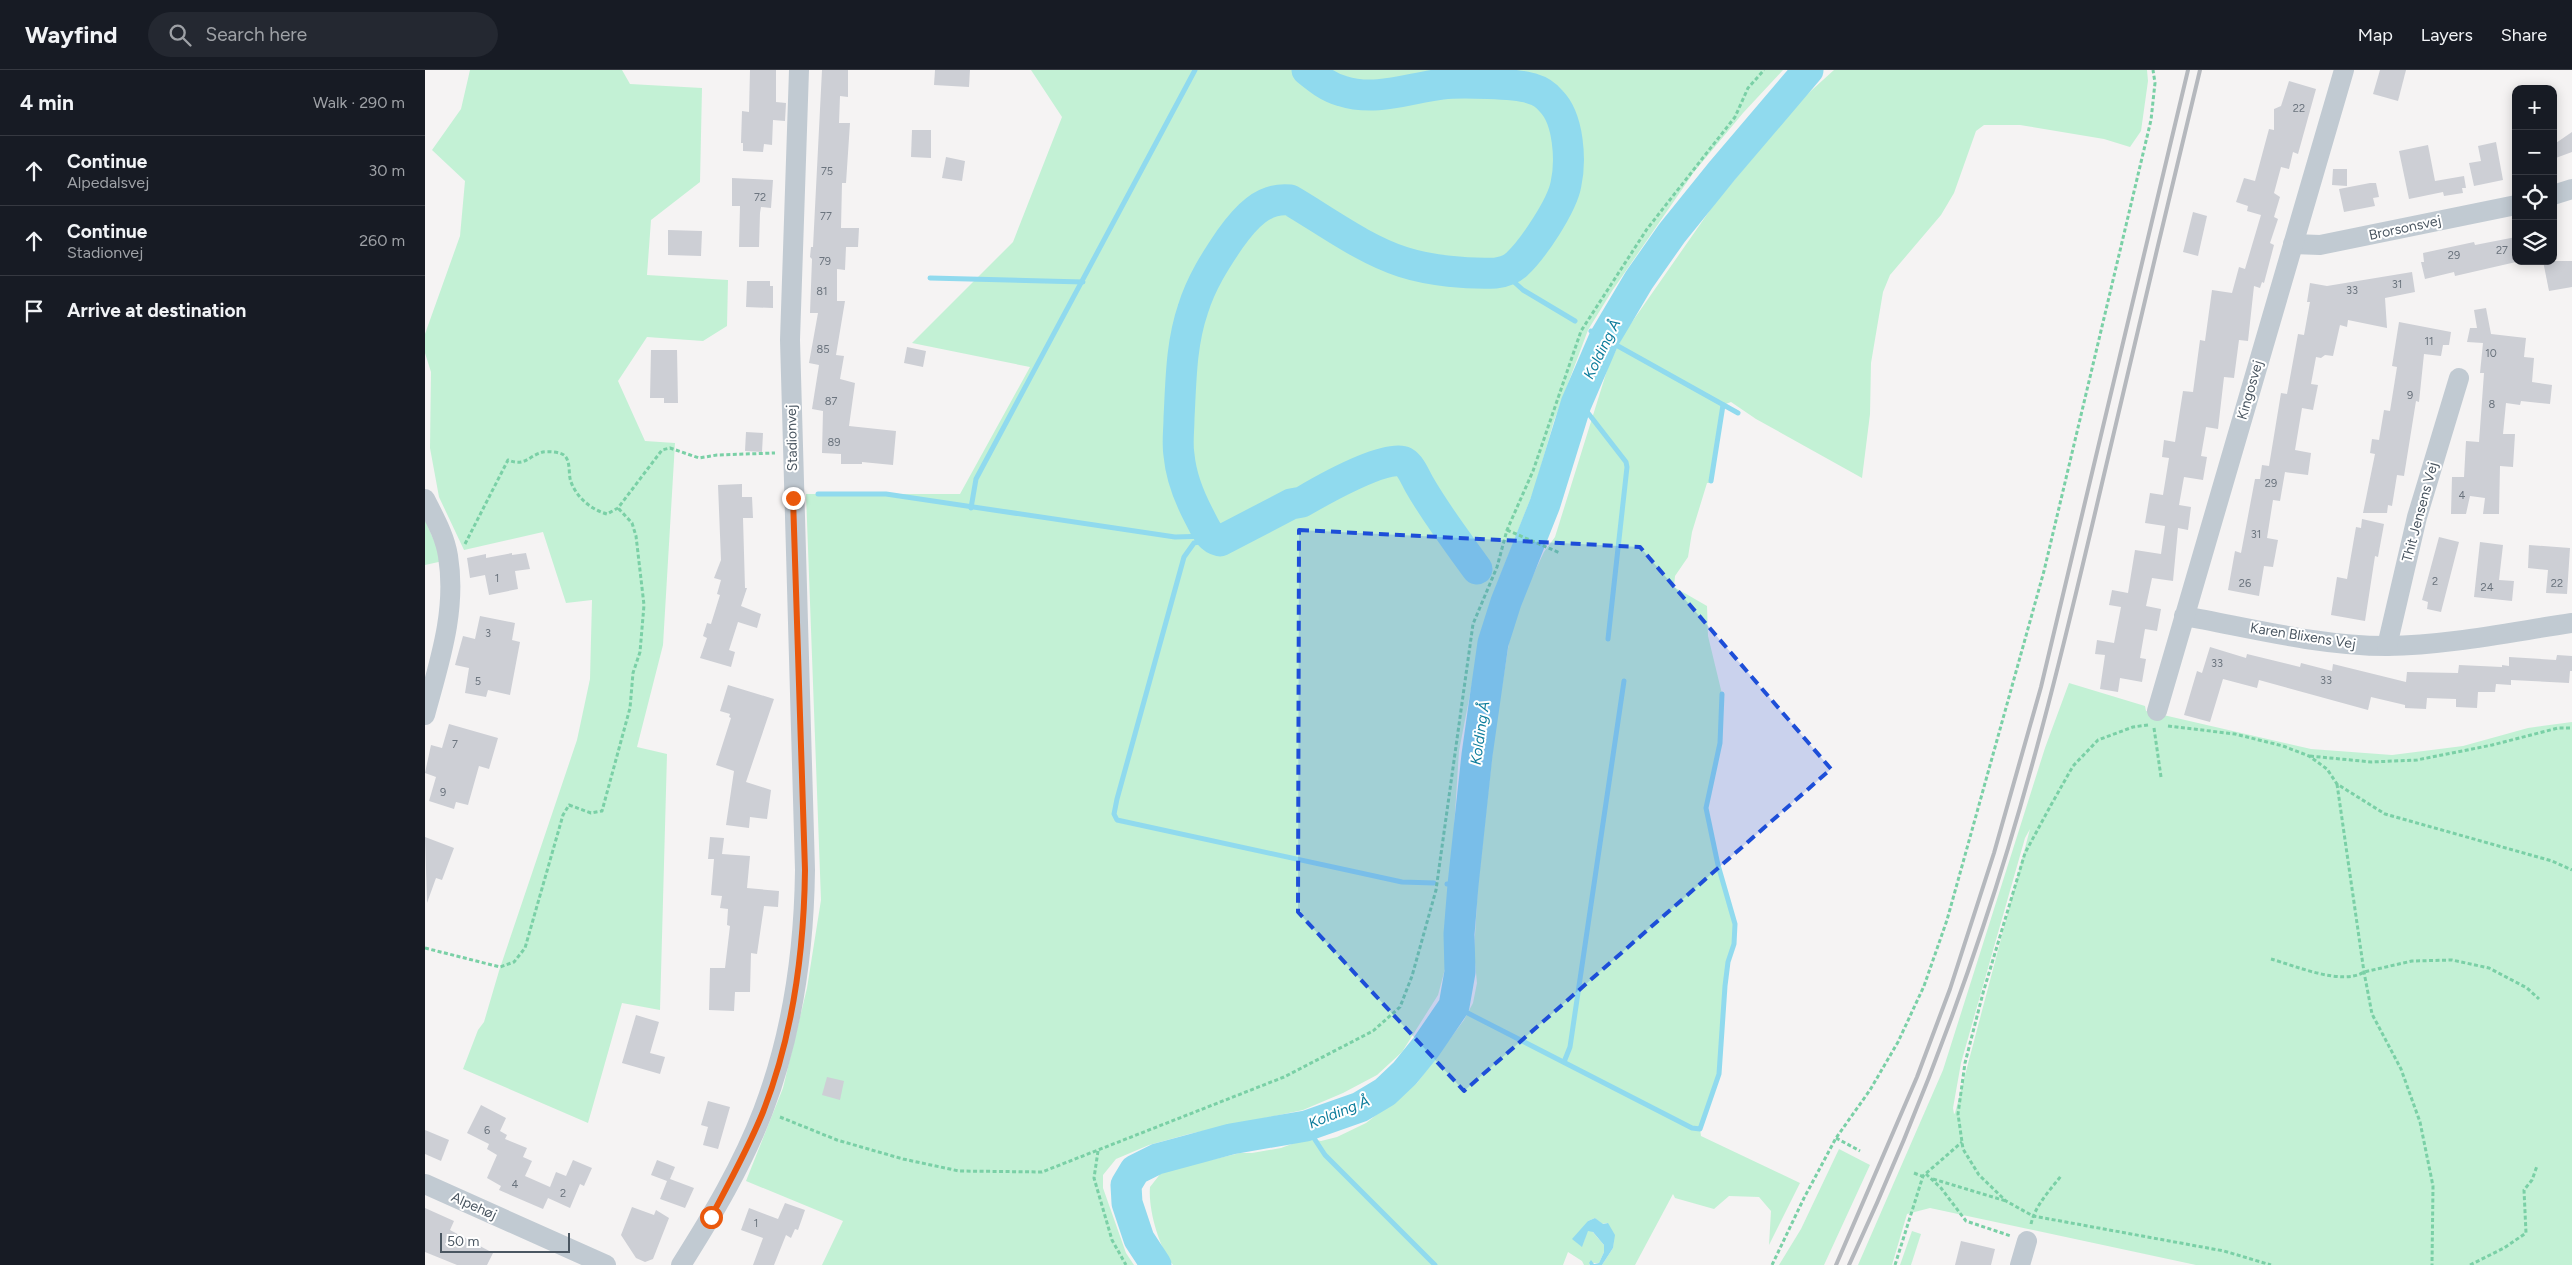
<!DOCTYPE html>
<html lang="en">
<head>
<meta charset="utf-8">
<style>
	:root { --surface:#171b24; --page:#242831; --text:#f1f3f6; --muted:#9ea1a6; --line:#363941 }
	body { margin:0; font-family:Figtree,sans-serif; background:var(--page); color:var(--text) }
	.controls { position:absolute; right:15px; top:15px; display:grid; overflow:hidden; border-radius:10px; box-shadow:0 2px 12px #0003 }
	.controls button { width:45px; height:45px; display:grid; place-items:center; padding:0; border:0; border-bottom:1px solid var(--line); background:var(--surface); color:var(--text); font:25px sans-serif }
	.scale { position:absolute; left:15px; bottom:12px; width:130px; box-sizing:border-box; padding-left:5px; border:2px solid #4a5661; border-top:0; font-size:14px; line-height:18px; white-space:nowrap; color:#4a5661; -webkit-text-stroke:4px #fff; paint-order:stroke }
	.stop { position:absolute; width:15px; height:15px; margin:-11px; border:4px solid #ea580c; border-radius:50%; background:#fff }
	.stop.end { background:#ea580c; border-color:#fff; box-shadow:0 1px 5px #0008 }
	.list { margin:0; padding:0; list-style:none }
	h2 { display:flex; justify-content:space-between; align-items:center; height:65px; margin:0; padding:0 20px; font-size:21px }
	h2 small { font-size:16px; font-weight:400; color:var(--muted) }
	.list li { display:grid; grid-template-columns:32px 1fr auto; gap:15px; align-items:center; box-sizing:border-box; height:70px; padding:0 20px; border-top:1px solid var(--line) }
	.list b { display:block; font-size:19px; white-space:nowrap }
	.list p { margin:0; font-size:16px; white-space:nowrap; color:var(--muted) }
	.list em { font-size:16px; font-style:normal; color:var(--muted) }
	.icon { flex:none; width:28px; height:28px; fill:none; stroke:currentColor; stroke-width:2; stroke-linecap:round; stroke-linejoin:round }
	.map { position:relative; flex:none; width:2147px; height:1195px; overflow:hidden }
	header { display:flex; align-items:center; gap:30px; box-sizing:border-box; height:70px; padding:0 25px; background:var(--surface); border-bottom:1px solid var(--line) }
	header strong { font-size:24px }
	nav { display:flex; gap:28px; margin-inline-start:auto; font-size:18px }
	.search { width:350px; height:45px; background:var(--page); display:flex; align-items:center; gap:12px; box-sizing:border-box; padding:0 18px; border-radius:28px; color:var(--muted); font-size:19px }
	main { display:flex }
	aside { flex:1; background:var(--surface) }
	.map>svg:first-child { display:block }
	.green { fill:#c3f1d5; fill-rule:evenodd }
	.water { fill:#90daee }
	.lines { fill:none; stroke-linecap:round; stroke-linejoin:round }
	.stream { stroke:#90daee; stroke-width:5 }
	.river { stroke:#90daee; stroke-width:31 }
	.building { fill:#cdcfd5 }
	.path { stroke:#7ad0a6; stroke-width:3; stroke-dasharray:4 2.5; stroke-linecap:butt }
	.minor { stroke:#c1cad2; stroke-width:20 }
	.rail { stroke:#b5b8bd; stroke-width:4 }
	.route { stroke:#ea580c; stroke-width:6 }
	.marked { fill:#1d4ed8; fill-opacity:0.2; stroke:#1d4ed8; stroke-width:4; stroke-dasharray:10 6; stroke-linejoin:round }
	.labels { text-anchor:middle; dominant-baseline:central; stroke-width:4; stroke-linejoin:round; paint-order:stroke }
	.number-label { font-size:11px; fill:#6b747e }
	.street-label { font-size:14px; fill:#4a5661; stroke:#fff }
	.water-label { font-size:15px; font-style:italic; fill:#0c7c9b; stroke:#fff }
</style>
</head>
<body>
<header>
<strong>Wayfind</strong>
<div class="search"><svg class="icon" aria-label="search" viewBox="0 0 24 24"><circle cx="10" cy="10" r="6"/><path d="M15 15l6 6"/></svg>Search here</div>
<nav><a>Map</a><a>Layers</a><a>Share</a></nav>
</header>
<main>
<aside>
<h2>4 min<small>Walk · 290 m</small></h2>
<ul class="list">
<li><svg class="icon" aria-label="ahead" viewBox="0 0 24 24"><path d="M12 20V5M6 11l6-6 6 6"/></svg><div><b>Continue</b><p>Alpedalsvej</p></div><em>30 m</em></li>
<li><svg class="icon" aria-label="ahead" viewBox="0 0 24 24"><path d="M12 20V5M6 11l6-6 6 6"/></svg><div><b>Continue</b><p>Stadionvej</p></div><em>260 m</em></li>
<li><svg class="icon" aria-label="arrive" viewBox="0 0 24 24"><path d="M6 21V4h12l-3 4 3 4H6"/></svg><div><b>Arrive at destination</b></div></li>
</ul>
</aside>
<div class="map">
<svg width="2147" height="1195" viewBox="0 0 2147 1195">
	<rect width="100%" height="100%" fill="#f5f3f3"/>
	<g class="green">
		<polygon points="45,0 197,0 205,14 277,18 275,112 226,150 222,205 303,210 302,256 278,271 222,267 193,311 220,371 250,373 238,575 212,677 242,684 235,940 197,933 163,1053 38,999 53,960 59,952 74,901 152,670 165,609 167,530 141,533 118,462 39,480 14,427 5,378 6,302 0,283 0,264 35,166 40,111 7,80 36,39"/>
		<polygon points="606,0 1358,0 1318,43 1269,102 1187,221 1163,260 1129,351 1109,420 1070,519 1057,562 1034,681 1027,790 1022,827 1020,899 1013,925 977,982 952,1005 918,1023 878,1040 764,1064 724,1075 691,1089 678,1105 678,1118 701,1183 709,1195 397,1195 418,1151 321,1111 358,1018 382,918 396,830 381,424 535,424 605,297 487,273 588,172 637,47"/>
		<path d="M1409,0H1722L1723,11L1716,61L1705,77L1679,69L1595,55H1559L1551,61L1529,123L1516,145L1465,205L1458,222L1446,293L1445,344L1437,408L1331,349L1306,332L1298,335L1287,409L1285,413H1282L1267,462L1263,487L1250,506L1249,517L1282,536L1283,566L1297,624L1295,673L1281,738L1293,795L1310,854L1309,874L1303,892L1300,916L1294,1004L1275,1059L1276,1066L1375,1113L1344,1175L1346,1141L1334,1127L1304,1126L1289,1139L1250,1128L1248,1124L1210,1195H1177L1188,1178L1189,1165L1182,1153L1177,1154L1170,1148L1163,1151L1158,1174L1162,1161L1166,1160L1179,1175V1182L1174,1193H1164L1165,1195H1159L1157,1191L1143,1182L1138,1195H748C734,1178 723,1139 725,1117L736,1103L744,1100L815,1083H827L856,1078L883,1068L896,1071L912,1067L941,1053L992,1013L1039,950L1048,933L1052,913L1049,882L1053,815L1070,660L1085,566L1100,522L1119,482L1130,467L1184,294L1200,262L1290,133L1377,29Z"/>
		<polygon points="0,450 18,491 0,495"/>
		<path d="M1644,613L1720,636L1721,641L1886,679L1967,685L2038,676L2103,658L2147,652V1195H1771L1505,1138L1482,1144L1467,1195H1433L1518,1000L1620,678ZM1605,759L1530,1043L1529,1044L1528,1038L1536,993L1600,768Z"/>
		<polygon points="1414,1079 1445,1095 1399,1195 1354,1195 1376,1159"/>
		<polygon points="1487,1161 1496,1164 1486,1195 1475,1195"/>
	</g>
	<polygon class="water" points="1170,1148 1178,1154 1183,1153 1190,1165 1188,1178 1177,1195 1165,1195 1164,1193 1166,1190 1169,1194 1174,1193 1179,1182 1179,1175 1168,1162 1163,1161 1157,1177 1147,1169 1163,1151"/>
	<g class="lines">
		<g class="stream">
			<polyline points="1077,201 1098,220 1150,251"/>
			<polyline points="505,208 658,212"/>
			<polyline points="1166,261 1313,343"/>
			<polyline points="1151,334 1163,343 1201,392 1202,397 1183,569"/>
			<polyline points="1286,411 1298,335"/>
			<polyline points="393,424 461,424 750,467 784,466"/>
			<polyline points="546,438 551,409 770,0"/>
			<polyline points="788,469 769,473 759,487 692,729 689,744 692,750 977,812 1009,813"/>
			<polyline points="1022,814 1038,815"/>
			<polyline points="1029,936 1267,1058 1275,1059 1294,1004 1300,916 1303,892 1309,874 1310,854 1293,795 1281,738 1295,673 1297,624"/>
			<polyline points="1139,992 1145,977 1199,611"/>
			<polyline points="881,1056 900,1085 1010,1195"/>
		</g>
		<g class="river">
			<path d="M882,0C893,9 903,17 917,21C951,32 984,18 1017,14C1034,12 1093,13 1108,19C1115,21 1121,25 1126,31C1144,49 1146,91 1141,114C1137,136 1108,179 1092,194C1087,199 1078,202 1071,203C1042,204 1006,201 978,192C938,179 901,151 865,130C838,127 820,148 805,169C790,191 776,213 768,239C756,274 756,311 754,348C754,360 752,373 754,385C756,407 764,427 774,446C780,457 783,468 795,471L866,434L877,432C894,422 962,383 979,392C986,396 990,407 994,414C1011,444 1032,471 1052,499"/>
			<polyline points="731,1195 714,1169 702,1133 701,1115 710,1100 732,1089 806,1069 881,1056 935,1037 960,1022 980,1003 1001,977 1029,936 1035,902 1034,864 1038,815 1052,685 1068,573 1081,532 1120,434 1151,334 1179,269 1214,210 1247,163 1297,101 1383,0"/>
		</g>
	</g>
	<g class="building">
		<polygon points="325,0 351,0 351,32 361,33 360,51 348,50 347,75 339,74 338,82 318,81 318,73 316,73 317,41 324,42"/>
		<polygon points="397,0 423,0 423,27 415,26 414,53 425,53 421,113 417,113 416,158 434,158 433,177 421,177 420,200 412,199 412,231 420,231 411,285 419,286 415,309 430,313 424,356 471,361 468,395 437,392 437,394 416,394 416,384 397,383 398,341 387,339 394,295 384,293 393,243 385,243 387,189 385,187 386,177 388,177"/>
		<polygon points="510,0 545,0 544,17 509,15"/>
		<polygon points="1955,0 1981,0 1973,31 1948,24"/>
		<polygon points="1864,11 1891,19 1873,84 1868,82 1864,99 1856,97 1849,123 1855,127 1849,147 1853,149 1845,173 1849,175 1839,213 1837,212 1835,218 1829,216 1823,271 1814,270 1809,308 1799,307 1793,359 1781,357 1776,386 1782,387 1778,410 1759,407 1754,435 1766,437 1763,460 1753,458 1748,511 1727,508 1721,536 1736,539 1732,561 1720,559 1715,588 1721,589 1717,612 1695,608 1693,622 1675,619 1680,585 1670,584 1672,570 1689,573 1696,537 1684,535 1687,520 1703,523 1710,480 1736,484 1740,456 1720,453 1725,423 1738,425 1744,388 1737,387 1739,370 1750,372 1758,321 1768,322 1775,270 1780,271 1787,220 1807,223 1814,197 1820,199 1836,145 1822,141 1823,136 1811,132 1819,108 1830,111 1844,59 1849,60 1849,39 1856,36"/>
		<polygon points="487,60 506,60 506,88 486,87"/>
		<polygon points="2147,62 2147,82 2128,89 2128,75"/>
		<polygon points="2071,72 2078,110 2049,116 2044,93 2056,91 2053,76"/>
		<polygon points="2003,75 2010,111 2039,106 2041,118 2037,118 2038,123 2019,126 2018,122 1984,129 1974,81"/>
		<polygon points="521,87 540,91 537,111 517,108"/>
		<polygon points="1908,99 1922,99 1922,116 1907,115"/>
		<polygon points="307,108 348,110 346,138 336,137 335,143 334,177 314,177 315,136 307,136"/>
		<polygon points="1945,113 1951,113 1954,127 1948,128 1950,136 1919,142 1914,119"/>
		<polygon points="1768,142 1782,146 1773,186 1758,182"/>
		<polygon points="243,160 277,161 276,186 243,185"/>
		<polygon points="2091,167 2091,192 2030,206 2029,202 2000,209 1996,192 1999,192 1998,183 2049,172 2050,175"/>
		<polygon points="2118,191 2147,191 2147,217 2124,221"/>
		<polygon points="1987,202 1990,222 1960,228 1962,258 1923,250 1922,257 1915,255 1908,286 1900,285 1896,288 1891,287 1886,314 1893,315 1888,340 1877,338 1870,380 1886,383 1883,405 1860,402 1855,431 1848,430 1842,468 1853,470 1848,497 1839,496 1834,526 1803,520 1810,481 1816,483 1830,409 1835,409 1837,395 1844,396 1856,323 1862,324 1873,264 1879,265 1885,232 1882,232 1885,213 1902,216"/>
		<polygon points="322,211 345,211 345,216 348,216 348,238 321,237"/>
		<polygon points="2061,238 2066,264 2101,268 2099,287 2109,288 2107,312 2127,315 2125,334 2096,331 2095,335 2081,333 2078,364 2090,364 2088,397 2075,396 2074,444 2058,444 2060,428 2045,426 2041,444 2026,444 2027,407 2039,407 2041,371 2054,372 2059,303 2055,303 2058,273 2042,272 2045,258 2052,258 2049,240"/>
		<polygon points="1974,252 2026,262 2024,275 2018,275 2016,286 1999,284 1994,332 1991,331 1979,406 1972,405 1967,436 1963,435 1962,443 1938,443 1950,384 1945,383 1947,369 1954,370 1959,340 1965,341 1972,297 1967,296"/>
		<polygon points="482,277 501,281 498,297 479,293"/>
		<polygon points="226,280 252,280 253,333 239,333 239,328 225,328"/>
		<polygon points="321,362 338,363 337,382 320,381"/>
		<polygon points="317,414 317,427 327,427 328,448 318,448 320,518 322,518 316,536 336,544 332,558 313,552 304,580 310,582 306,597 275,588 282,568 278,566 282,553 286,554 295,525 292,524 296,510 289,508 296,490 293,415"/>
		<polygon points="1937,449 1959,454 1953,487 1950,486 1940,551 1906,545 1912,507 1922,509 1931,457 1936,458"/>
		<polygon points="2014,467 2034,472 2016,542 2002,539 2003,532 1997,530"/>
		<polygon points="2055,472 2078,475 2074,510 2089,511 2087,531 2049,527"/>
		<polygon points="2104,475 2145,478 2142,524 2121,523 2123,500 2103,498"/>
		<polygon points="87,483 87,485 101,483 105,499 90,501 93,519 64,525 60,505 45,508 42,488 61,484 61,488"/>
		<polygon points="55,546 90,553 87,570 95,572 85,625 63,620 61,627 40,623 44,598 30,595 38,566 50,569"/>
		<polygon points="1785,577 1821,588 1822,584 1875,597 1876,593 1907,601 1908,594 1981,612 1982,602 2033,603 2034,595 2077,597 2077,595 2084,596 2084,587 2131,590 2132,585 2147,586 2147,601 2145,601 2144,613 2086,610 2086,615 2071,614 2070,622 2053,622 2052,638 2031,637 2031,629 2002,628 2001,639 1980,638 1980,635 1946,627 1943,640 1834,610 1832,618 1798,609 1785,652 1759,645 1772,601 1777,603"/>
		<polygon points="303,615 349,629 321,712 346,720 342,749 325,747 324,758 301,755 309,701 291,695 306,648 304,647 305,644 295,641"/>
		<polygon points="24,654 73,668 64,699 54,696 43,735 31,732 29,739 4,731 11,707 0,703 6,675 17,678"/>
		<polygon points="0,767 29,778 17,810 11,808 2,833"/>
		<polygon points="285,767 299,768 297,784 325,786 322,818 354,821 353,837 339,836 332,884 326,883 325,922 310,922 309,941 284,940 285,898 300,898 305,856 302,855 303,839 295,838 297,826 286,825 289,789 283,789"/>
		<polygon points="211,945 234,952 225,983 240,987 235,1004 197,993"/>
		<polygon points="402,1007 419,1011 415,1030 397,1025"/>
		<polygon points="283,1031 305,1037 293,1079 278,1075 283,1057 276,1055"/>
		<polygon points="56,1035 81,1048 75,1061 82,1065 80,1069 102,1078 98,1087 107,1091 100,1106 125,1117 131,1102 141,1106 148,1090 167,1098 159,1116 155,1114 145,1138 123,1128 118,1139 74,1120 76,1116 62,1108 72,1085 62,1079 64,1074 42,1063"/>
		<polygon points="0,1060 24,1070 16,1091 0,1084"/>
		<polygon points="232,1090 250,1097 245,1109 269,1118 260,1138 235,1129 242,1111 226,1105"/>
		<polygon points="360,1133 380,1140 373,1160 370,1159 366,1168 361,1165 349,1195 328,1195 338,1168 316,1160 324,1138 353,1149"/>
		<polygon points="207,1137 229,1145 231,1140 244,1148 228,1189 220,1192 211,1188 196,1165"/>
		<polygon points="0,1138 29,1151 25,1160 68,1183 62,1195 32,1195 0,1182"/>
		<polygon points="1536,1171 1570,1179 1566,1195 1530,1195"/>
	</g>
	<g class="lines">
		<g class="path">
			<polyline points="1082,460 1135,483"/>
			<path d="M40,474L83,390C100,397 103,386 118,382C123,381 137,382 140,386C146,393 143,404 146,412C152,428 167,440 182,444L193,438L237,380L245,378L274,388L292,385L350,383"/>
			<polyline points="1723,655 1708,657 1673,670 1648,696 1626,735 1600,783 1558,923 1540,993 1533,1044 1538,1079 1554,1105 1581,1131 1608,1146 1799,1181 1846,1195"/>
			<polyline points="1743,656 1810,664 1858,676 1884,686 1902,699 1912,714 1960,744 2127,791 2147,800"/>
			<polyline points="1729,658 1736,707"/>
			<polyline points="1885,686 1946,692 1992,690 2067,675 2133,658 2147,658"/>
			<polyline points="1912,714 1939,902 1947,944 1976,999 1995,1052 2008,1116 2007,1195"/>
			<polyline points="0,878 75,897 89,892 100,878 138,745 144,735 166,743 177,741 205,638 208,603 215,582 219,535 211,466 207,453 193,438"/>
			<path d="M1846,889C1871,896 1917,916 1939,902L1987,891L2027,890L2064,898L2102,918L2114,929"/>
			<polyline points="355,1047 412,1070 478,1089 534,1101 617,1102 859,1007 948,961 975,937 987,906 1011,820 1048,554 1072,497 1082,460 1108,401 1156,261 1222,159 1310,47 1323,18 1339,0"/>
			<polyline points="1411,1068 1435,1081"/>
			<polyline points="673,1081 669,1108 687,1170 701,1195"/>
			<polyline points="1489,1103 1499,1107"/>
			<polyline points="1501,1104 1516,1118 1541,1151 1586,1166"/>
			<polyline points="1508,1109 1581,1131"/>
			<path d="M1606,1154C1610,1136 1624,1121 1636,1106"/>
			<polyline points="1347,1195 1379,1128 1411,1068 1445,1020 1473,972 1499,916 1522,850 1619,501 1726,50 1730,13 1728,0"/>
			<polyline points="1470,1195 1498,1106 1537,1072"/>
			<polyline points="2045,1195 2079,1178 2101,1163 2099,1120 2107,1110 2112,1096"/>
		</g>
		<g class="minor">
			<polyline points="2128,125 2147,119"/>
			<polyline points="1868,174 1895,175 2091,135"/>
			<path d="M0,429C9,447 20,466 23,486C32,541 14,593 0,645"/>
			<path d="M1759,546C1826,558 1894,576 1962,576C2024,575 2086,562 2147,553"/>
			<polyline points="1962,576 1992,447 2034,308"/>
			<polyline points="1732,641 1919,0"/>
			<polyline points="0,1114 181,1195"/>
			<path d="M256,1195C287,1146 317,1096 338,1041C367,965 379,881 380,800L365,270L374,0"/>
			<polyline points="1595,1195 1602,1171"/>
		</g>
		<g class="rail">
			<polyline points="1411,1195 1492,1007 1525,919 1569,783 1616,617 1763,0"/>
			<path d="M1424,1195C1475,1085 1520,972 1558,857C1607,711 1643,559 1678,409C1710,273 1742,136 1775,0"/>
		</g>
	</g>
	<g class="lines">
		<path class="route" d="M286,1147C304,1113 323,1079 338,1042C368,965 379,881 380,800L368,428"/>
	</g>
	<path class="marked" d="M874,460L1215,477L1406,699L1039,1021L873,842Z"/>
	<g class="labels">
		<g class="number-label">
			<text x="1874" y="38">22</text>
			<text x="402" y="101">75</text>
			<text x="335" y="127">72</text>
			<text x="401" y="146">77</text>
			<text x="2077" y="180">27</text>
			<text x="2029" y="185">29</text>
			<text x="400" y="191">79</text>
			<text x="1972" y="214">31</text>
			<text x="1927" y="220">33</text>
			<text x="397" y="221">81</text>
			<text x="2004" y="271">11</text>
			<text x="398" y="279">85</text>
			<text x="2066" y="283">10</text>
			<text x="1985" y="325">9</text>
			<text x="406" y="331">87</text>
			<text x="2067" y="334">8</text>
			<text x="409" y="372">89</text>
			<text x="1846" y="413">29</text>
			<text x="2037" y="425">4</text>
			<text x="1831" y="464">31</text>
			<text x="72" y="508">1</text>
			<text x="2010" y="511">2</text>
			<text x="1820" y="513">26</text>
			<text x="2132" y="513">22</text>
			<text x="2062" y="517">24</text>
			<text x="63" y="563">3</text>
			<text x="1792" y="593">33</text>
			<text x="1901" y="610">33</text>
			<text x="53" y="611">5</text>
			<text x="30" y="674">7</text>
			<text x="18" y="722">9</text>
			<text x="62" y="1060">6</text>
			<text x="90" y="1114">4</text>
			<text x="138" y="1123">2</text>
			<text x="331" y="1153">1</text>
		</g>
		<g class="street-label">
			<text transform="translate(1980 158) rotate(-12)">Brorsonsvej</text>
			<text transform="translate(1825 320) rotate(-74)">Kingosvej</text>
			<text transform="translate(367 368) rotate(-91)">Stadionvej</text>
			<text transform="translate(1995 442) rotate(-75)">Thit Jensens Vej</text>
			<text transform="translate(1878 566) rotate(9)">Karen Blixens Vej</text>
			<text transform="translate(49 1136) rotate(24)">Alpehøj</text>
		</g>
		<g class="water-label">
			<text transform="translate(1177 279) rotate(-64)">Kolding Å</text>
			<text transform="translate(1055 663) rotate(-82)">Kolding Å</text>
			<text transform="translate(914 1042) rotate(-22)">Kolding Å</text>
		</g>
	</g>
</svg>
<div class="controls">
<button>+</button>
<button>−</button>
<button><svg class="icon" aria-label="locate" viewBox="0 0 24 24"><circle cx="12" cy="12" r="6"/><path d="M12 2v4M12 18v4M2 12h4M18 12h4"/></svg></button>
<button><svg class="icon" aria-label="layers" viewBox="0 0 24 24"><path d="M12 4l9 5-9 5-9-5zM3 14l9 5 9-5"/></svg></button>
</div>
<div class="scale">50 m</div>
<div class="stop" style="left:286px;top:1147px"></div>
<div class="stop end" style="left:368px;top:428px"></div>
</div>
</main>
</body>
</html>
